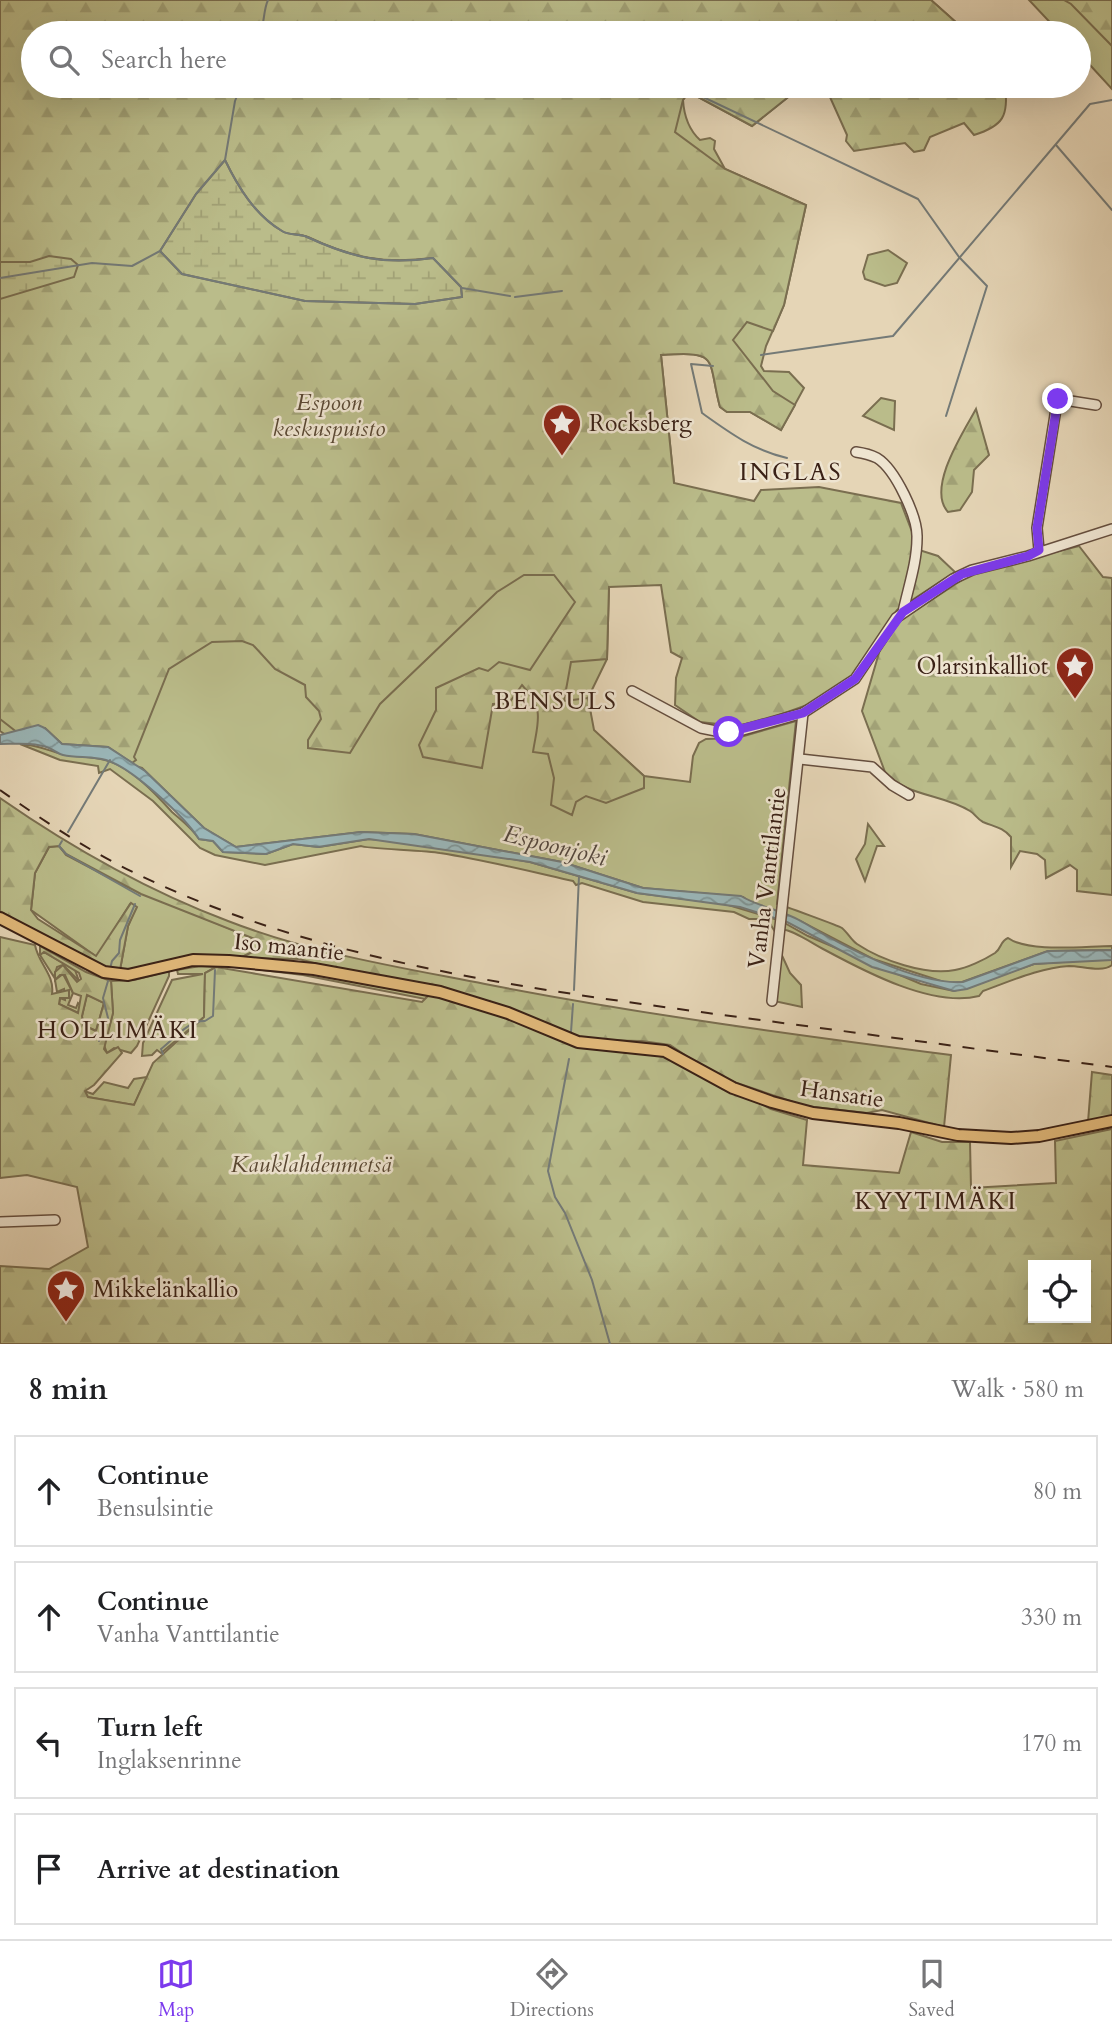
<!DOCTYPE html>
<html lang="en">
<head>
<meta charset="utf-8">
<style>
	:root { --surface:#fff; --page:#f2f2f2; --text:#202124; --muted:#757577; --line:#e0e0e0; --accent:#7c3aed }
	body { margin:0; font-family:Cardo,serif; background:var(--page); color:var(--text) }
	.controls { position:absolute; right:21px; bottom:21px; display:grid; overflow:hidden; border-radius:0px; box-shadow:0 7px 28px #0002 }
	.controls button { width:63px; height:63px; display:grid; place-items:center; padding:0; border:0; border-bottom:2px solid var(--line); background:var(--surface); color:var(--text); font:35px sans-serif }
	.stop { position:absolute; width:21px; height:21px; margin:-16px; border:5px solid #7c3aed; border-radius:50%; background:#fff }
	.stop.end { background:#7c3aed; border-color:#fff; box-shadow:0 2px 7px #0008 }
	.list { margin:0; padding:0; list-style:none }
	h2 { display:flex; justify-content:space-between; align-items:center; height:91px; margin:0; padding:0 28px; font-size:30px }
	h2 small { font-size:23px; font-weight:400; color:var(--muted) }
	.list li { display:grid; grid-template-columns:46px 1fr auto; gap:21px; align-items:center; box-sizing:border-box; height:112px; margin:0 14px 14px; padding:0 14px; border:2px solid var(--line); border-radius:0px }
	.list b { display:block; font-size:26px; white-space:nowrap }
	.list p { margin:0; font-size:23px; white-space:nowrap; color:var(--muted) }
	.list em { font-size:23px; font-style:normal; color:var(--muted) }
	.icon { flex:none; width:38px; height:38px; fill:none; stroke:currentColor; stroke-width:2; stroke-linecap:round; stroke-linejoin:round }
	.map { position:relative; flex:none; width:1112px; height:1344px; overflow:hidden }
	.search { position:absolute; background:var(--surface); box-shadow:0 7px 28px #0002; left:21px; right:21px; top:21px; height:77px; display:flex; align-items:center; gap:18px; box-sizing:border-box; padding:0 24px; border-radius:38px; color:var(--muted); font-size:26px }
	.sheet { height:595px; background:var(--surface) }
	nav { display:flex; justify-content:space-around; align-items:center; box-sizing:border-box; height:98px; border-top:2px solid var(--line); background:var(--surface); font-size:19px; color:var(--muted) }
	nav a { display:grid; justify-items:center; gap:4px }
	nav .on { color:var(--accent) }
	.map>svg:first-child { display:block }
	.green { fill:#babc8a; stroke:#7a6e50; stroke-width:2 }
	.forest { fill:url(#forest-firs); stroke:#7a6e50; stroke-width:2; fill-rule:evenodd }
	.wetland { fill:url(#wetland-marsh); stroke:#7a6e50; stroke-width:2 }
	.water { fill:url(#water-waves); stroke:#747a77; stroke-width:2 }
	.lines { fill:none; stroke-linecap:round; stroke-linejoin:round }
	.stream { stroke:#747a77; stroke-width:2 }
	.minor-casing { stroke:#654e3e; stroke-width:12 }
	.major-casing { stroke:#3a2116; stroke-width:14 }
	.minor { stroke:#eee4d0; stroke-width:9 }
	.major { stroke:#e2ba7b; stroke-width:10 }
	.rail { stroke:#3a2116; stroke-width:2; stroke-dasharray:12 12; stroke-linecap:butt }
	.route { stroke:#7c3aed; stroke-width:9 }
	.labels { text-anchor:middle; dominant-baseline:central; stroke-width:5; stroke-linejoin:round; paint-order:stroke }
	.park-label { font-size:23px; font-style:italic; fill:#5a4833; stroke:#eee4d0 }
	.poi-label { font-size:23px; fill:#3a2116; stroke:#eee4d0; text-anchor:start }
	.street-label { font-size:23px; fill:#3a2116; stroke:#eee4d0 }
	.neighbourhood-label { font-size:24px; letter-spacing:2px; fill:#3a2116; stroke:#eee4d0 }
	.water-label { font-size:24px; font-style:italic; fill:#52463e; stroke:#eee4d0 }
</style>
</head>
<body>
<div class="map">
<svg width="1112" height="1344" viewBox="0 0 1112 1344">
	<defs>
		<pattern id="forest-firs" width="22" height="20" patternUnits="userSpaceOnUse" patternTransform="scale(1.75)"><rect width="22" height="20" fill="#babc8a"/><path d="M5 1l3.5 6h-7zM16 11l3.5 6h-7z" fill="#a1a176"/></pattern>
		<pattern id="wetland-marsh" width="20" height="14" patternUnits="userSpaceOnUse" patternTransform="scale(1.75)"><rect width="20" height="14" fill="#babc8a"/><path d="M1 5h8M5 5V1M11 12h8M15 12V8" fill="none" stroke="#a1a176"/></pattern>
		<pattern id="water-waves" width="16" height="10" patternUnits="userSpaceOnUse" patternTransform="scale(1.75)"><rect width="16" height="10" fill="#9ab6b8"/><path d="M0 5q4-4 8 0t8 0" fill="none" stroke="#7f9495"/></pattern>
	</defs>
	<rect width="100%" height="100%" fill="#e5d5b6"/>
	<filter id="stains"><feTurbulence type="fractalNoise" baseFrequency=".00286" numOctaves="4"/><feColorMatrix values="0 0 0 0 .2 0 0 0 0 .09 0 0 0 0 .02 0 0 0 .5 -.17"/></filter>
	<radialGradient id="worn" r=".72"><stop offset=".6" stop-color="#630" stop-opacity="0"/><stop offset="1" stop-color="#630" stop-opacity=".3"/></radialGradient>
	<g class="green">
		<path d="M0,0H931L968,33H33V86H802L752,126L689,92L683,100C684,116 688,129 700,140L710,138L715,141L714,149L725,169L806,205L784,305L766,346L761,366L764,371L789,372L804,388L781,430L750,412H727L720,407C707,358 721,351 661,355L674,483L609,587L607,659L588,698L593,730L644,776L690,782L693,756L699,743L706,739L737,738L796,721L777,904C782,905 839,926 842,928C848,933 851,940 857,944C881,960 926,976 955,970C967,968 984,960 995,953C1002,948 1000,941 1008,938C1029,953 1085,946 1112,946V950L1048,951L962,982L947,983L873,959L800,921L750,902L743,897L643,888L562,862L414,834L361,832L236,847L204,828L142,768L18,733L6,735L0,731Z"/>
		<polygon points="1029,0 1112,0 1112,89 1079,53 1079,33 1060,33"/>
		<polygon points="888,250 907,263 897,283 885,286 865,279 863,272 868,255"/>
		<polygon points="881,398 895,401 894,430 863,416"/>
		<path d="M20,744C38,745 46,750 62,754C76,757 91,756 105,760C130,766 155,793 172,812C182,821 191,827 199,839L213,841L223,852L266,854L293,844L319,847L369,839L416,843L530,862L637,893L725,904L778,920L777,935L769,922L762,919H749L734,912L643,902L582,883L576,885L573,881C529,871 485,860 440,853C426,850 366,849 361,846L265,865L215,855L200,848L153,801L110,769L99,773L98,766L60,760Z"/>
		<polygon points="868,824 884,846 877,846 865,881 856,859 865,844"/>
		<polygon points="59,846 66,855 123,885 255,939 261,948 240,958 120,970 128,926 136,907 130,904 97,957 31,910 35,873 49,847"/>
		<path d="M781,921L808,936L921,984L954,991L1034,964L1104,959L1112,960V965C1102,973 1082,966 1069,966C1039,968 1011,981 983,991L979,996C933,1008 864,971 825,950C811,943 796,931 781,929Z"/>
		<polygon points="779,949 790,973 801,985 802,1007 774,1001"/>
		<polygon points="42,951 75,970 79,981 63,965 57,967 54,977 40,955"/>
		<polygon points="200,966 216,967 205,973 204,1017 161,1053 157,1050 152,1055 142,1056 143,1043 172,980 203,974 178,974 177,970"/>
		<polygon points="257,967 309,971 430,994 425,999 303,975 246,968"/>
		<polygon points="169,971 169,976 137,1046 131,1053 114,1048 107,1053 104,1045 113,1013 111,981 134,980"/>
		<polygon points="63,974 73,993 68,1005 76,1008 78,1003 81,1006 78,1013 59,1004 60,998 65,1000 64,989 57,992 55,980"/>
		<polygon points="87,994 104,1003 96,1031 83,1025 82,1016"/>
		<polygon points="147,1077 134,1105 87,1097 84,1091 93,1094 104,1082 128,1088 134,1079"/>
	</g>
	<g class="forest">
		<path d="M0,0H931L968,33H33V86H802L752,126L689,92L683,100L675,132L725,169L806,205L784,305L773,331L747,322L733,340L773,391L795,405L781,430L750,412H727L720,407C707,358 721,351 661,355L674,483L754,501L761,490L819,487L901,503L919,550L938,556L955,572L897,610L851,677L810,704L768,719L736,726L700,722L675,705L676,678L682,658L671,652L661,585L609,587L607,659L571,662L564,701L588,698L594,730L644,776V788L606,803L586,796L576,802L572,815L551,805L554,778L548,754L533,752C538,720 545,710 522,685L509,703L493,704L482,768L423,757L419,745L436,710V688L479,668L488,671L499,662L530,670L575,602L554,575H524L497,592L380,704L350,753L308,748V740L321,719L319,711L306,697L305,685L275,669L253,645L242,641L212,642L169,669L134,757L136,760L132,763L108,747L62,744L45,728L18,733L0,719ZM225,161C238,187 255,216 282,232C289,236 300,233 308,237C351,258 385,264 433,258L305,301L219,169Z"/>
		<polygon points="1064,0 1112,0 1112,46 1071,4"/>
		<path d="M825,86H1005C1009,116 1003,126 974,135L964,123L930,137L924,150L914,152L905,143L854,151L846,141L847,135Z"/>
		<path d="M976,409L989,455L974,470L972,492L960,510L948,512C926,488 964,431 976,409Z"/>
		<path d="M1079,546L1103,577L1112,578V895L1077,891V870L1070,865L1046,878L1045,860L1037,854L1020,851L1011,867V837C1002,827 995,827 983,822C977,819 975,814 970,811C943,794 907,797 885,772L862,711L881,646L901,620L974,572Z"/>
		<path d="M0,798C72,848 146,890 228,921C310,953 398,967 485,984C639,1014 795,1035 951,1055L944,1127L882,1110L867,1113L805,1106L716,1076L670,1045L642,1041L589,1040L541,1023L299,959L240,958L261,948L255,939L141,894L66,854L59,846L49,847L35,873L31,910L38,919L96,956L131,903L137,907L128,926L120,970L94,965L0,911Z"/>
		<path d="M0,937L35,945C38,963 55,975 52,994L69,990V998H60L59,1004L78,1013L81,996L73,993L65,975H60L55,980V972L63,965L77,982L81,979L79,973L44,952L40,955V946L86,972L111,981L113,1013L104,1049L107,1053L118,1047L122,1053L94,1085L85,1091L88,1097L134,1105L153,1063L204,1017L205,973L216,967L422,1002L430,994L524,1023L575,1046L655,1051L771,1109L807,1120L803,1165L899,1173L911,1132L942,1142H970L971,1188L1056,1183L1055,1141L1112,1129V1344H0V1266L49,1269L88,1247L77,1187L27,1175L0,1178ZM87,995L104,1003L96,1031L83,1025L82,1016ZM1033,1265H1086V1318H1033Z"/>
		<polygon points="1092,1072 1112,1075 1112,1117 1088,1122"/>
	</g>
	<g class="wetland">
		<path d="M225,160C238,187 255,215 282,231C289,236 299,233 307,237C353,258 383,265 433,258L461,287L462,297L415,304L305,301L182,274L160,251L196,194Z"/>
		<polygon points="49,256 71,259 78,265 74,277 0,299 0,262 30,262"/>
	</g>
	<path class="water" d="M38,725L45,728L62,744L108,747L145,771L204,828L236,847L361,832L414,834L562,862L643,888L741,896C759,907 782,910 801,921C840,945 916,985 963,982L1048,951L1112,950V960L1034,964L967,989L954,991L872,967L787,922L740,907L637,893L530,862L369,839L318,847L293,844L266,854L223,852L213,841L199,839C184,816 131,767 106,760C92,756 77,758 63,755C58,754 54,750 49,748C34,742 15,744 0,744V735Z"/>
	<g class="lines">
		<g class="stream">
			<path d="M260,33C265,22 263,11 268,0"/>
			<polyline points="684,88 918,199 959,257 987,286 946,416"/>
			<polyline points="1056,145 1112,210"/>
			<path d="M160,251L182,274L305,301L415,304L462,297L461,287L433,258C383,265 353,258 307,237C299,233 289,236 282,231C255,215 238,187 225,160"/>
			<polyline points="0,278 92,263 132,266 160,251 196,194 225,160 235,101 241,86"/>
			<polyline points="462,288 510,296"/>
			<polyline points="515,297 562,291"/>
			<polyline points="761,355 893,336 1090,104 1112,100"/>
			<path d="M713,366L691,364L702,413C730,433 753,450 787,458"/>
			<polyline points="68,832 110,760"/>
			<polyline points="62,841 59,846 66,854 140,896"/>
			<polyline points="110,969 112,961 119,953 120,940 135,904"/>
			<polyline points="574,990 579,876"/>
			<polyline points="571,1032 573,1004"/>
			<polyline points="99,1041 108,1018 103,998 108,981"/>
			<path d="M163,1054L161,1049C174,1039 189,1020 205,1021L213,1016L215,970"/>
			<polyline points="569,1059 548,1171 555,1197 565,1213 592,1280 610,1344"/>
		</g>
		<g class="minor-casing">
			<g id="minor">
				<polyline points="1058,399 1096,405"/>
				<path d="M856,452C863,453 871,455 877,458C895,469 918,517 917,538C917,563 908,588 903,612"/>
				<polyline points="1039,550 1037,528 1059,390"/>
				<polyline points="632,691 701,728 716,731 743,730 803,713 855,679 896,618 953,579 972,570 1028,556 1112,529"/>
				<polyline points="800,759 872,767 892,785 909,795"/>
				<polyline points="772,1001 803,713"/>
				<polyline points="0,1222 55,1220"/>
			</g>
		</g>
		<g class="major-casing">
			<polyline id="major" points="0,918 104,972 128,975 193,960 229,961 314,969 440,992 508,1013 578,1042 665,1051 733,1088 772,1102 813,1113 899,1123 958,1135 1011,1138 1039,1136 1112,1121"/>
		</g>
		<use href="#minor" class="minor"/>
		<use href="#major" class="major"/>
		<path class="rail" d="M0,790C44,821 90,852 139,875C316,960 515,987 708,1013C843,1031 977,1049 1112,1067"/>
	</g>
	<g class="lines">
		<polyline class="route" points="729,732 803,713 855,679 903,612 962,574 1028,556 1039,550 1037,528 1058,399"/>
	</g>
	<defs>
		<g id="sight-pin" transform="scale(2.0125)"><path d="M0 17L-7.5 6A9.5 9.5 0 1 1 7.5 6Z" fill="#8f2418" stroke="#eee4d0"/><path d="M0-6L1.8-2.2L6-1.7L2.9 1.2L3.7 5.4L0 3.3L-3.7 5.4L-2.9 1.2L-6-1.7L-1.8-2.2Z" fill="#fff"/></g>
	</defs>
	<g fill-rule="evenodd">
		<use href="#sight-pin" x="562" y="423"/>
		<use href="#sight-pin" x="1075" y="666"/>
		<use href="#sight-pin" x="66" y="1289"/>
	</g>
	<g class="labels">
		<g class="park-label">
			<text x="329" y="402">Espoon<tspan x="329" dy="26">keskuspuisto</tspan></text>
			<text x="311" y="1164">Kauklahdenmetsä</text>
		</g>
		<g class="poi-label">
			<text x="589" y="423">Rocksberg</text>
			<text x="1048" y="666" text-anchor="end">Olarsinkalliot</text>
			<text x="93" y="1289">Mikkelänkallio</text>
		</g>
		<g class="street-label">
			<text transform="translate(767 878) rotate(-83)">Vanha Vanttilantie</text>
			<text transform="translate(289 947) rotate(6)">Iso maantie</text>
			<text transform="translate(842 1094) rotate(8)">Hansatie</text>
		</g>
		<g class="neighbourhood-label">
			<text x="791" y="472">INGLAS</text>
			<text x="556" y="701">BENSULS</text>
			<text x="118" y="1030">HOLLIMÄKI</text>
			<text x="936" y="1201">KYYTIMÄKI</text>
		</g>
		<g class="water-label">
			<text transform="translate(555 846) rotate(14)">Espoonjoki</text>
		</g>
	</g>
	<rect width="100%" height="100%" filter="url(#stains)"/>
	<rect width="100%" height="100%" fill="url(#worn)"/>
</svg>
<div class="controls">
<button><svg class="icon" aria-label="locate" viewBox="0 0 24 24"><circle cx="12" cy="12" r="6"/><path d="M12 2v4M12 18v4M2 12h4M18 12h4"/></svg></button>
</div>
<div class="stop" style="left:729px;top:732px"></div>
<div class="stop end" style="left:1058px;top:399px"></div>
<div class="search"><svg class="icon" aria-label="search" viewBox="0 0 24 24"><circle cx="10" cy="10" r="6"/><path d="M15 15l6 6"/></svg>Search here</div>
</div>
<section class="sheet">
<h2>8 min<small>Walk · 580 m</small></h2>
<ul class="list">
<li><svg class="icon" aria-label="ahead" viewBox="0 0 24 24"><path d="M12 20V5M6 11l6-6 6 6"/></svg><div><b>Continue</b><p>Bensulsintie</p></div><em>80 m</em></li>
<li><svg class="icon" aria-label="ahead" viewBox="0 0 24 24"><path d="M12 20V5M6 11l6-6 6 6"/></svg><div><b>Continue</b><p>Vanha Vanttilantie</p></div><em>330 m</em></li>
<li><svg class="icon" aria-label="left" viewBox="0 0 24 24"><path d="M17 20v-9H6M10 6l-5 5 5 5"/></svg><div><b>Turn left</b><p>Inglaksenrinne</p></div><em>170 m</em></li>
<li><svg class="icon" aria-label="arrive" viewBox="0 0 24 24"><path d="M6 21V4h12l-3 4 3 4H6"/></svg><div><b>Arrive at destination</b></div></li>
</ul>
</section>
<nav>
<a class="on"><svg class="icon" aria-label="map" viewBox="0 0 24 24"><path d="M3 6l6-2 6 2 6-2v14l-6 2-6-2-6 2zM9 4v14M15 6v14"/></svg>Map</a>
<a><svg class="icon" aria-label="directions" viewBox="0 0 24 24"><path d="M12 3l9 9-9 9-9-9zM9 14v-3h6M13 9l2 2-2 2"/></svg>Directions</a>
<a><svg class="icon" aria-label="saved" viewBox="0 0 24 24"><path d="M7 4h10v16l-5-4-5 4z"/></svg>Saved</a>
</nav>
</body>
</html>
